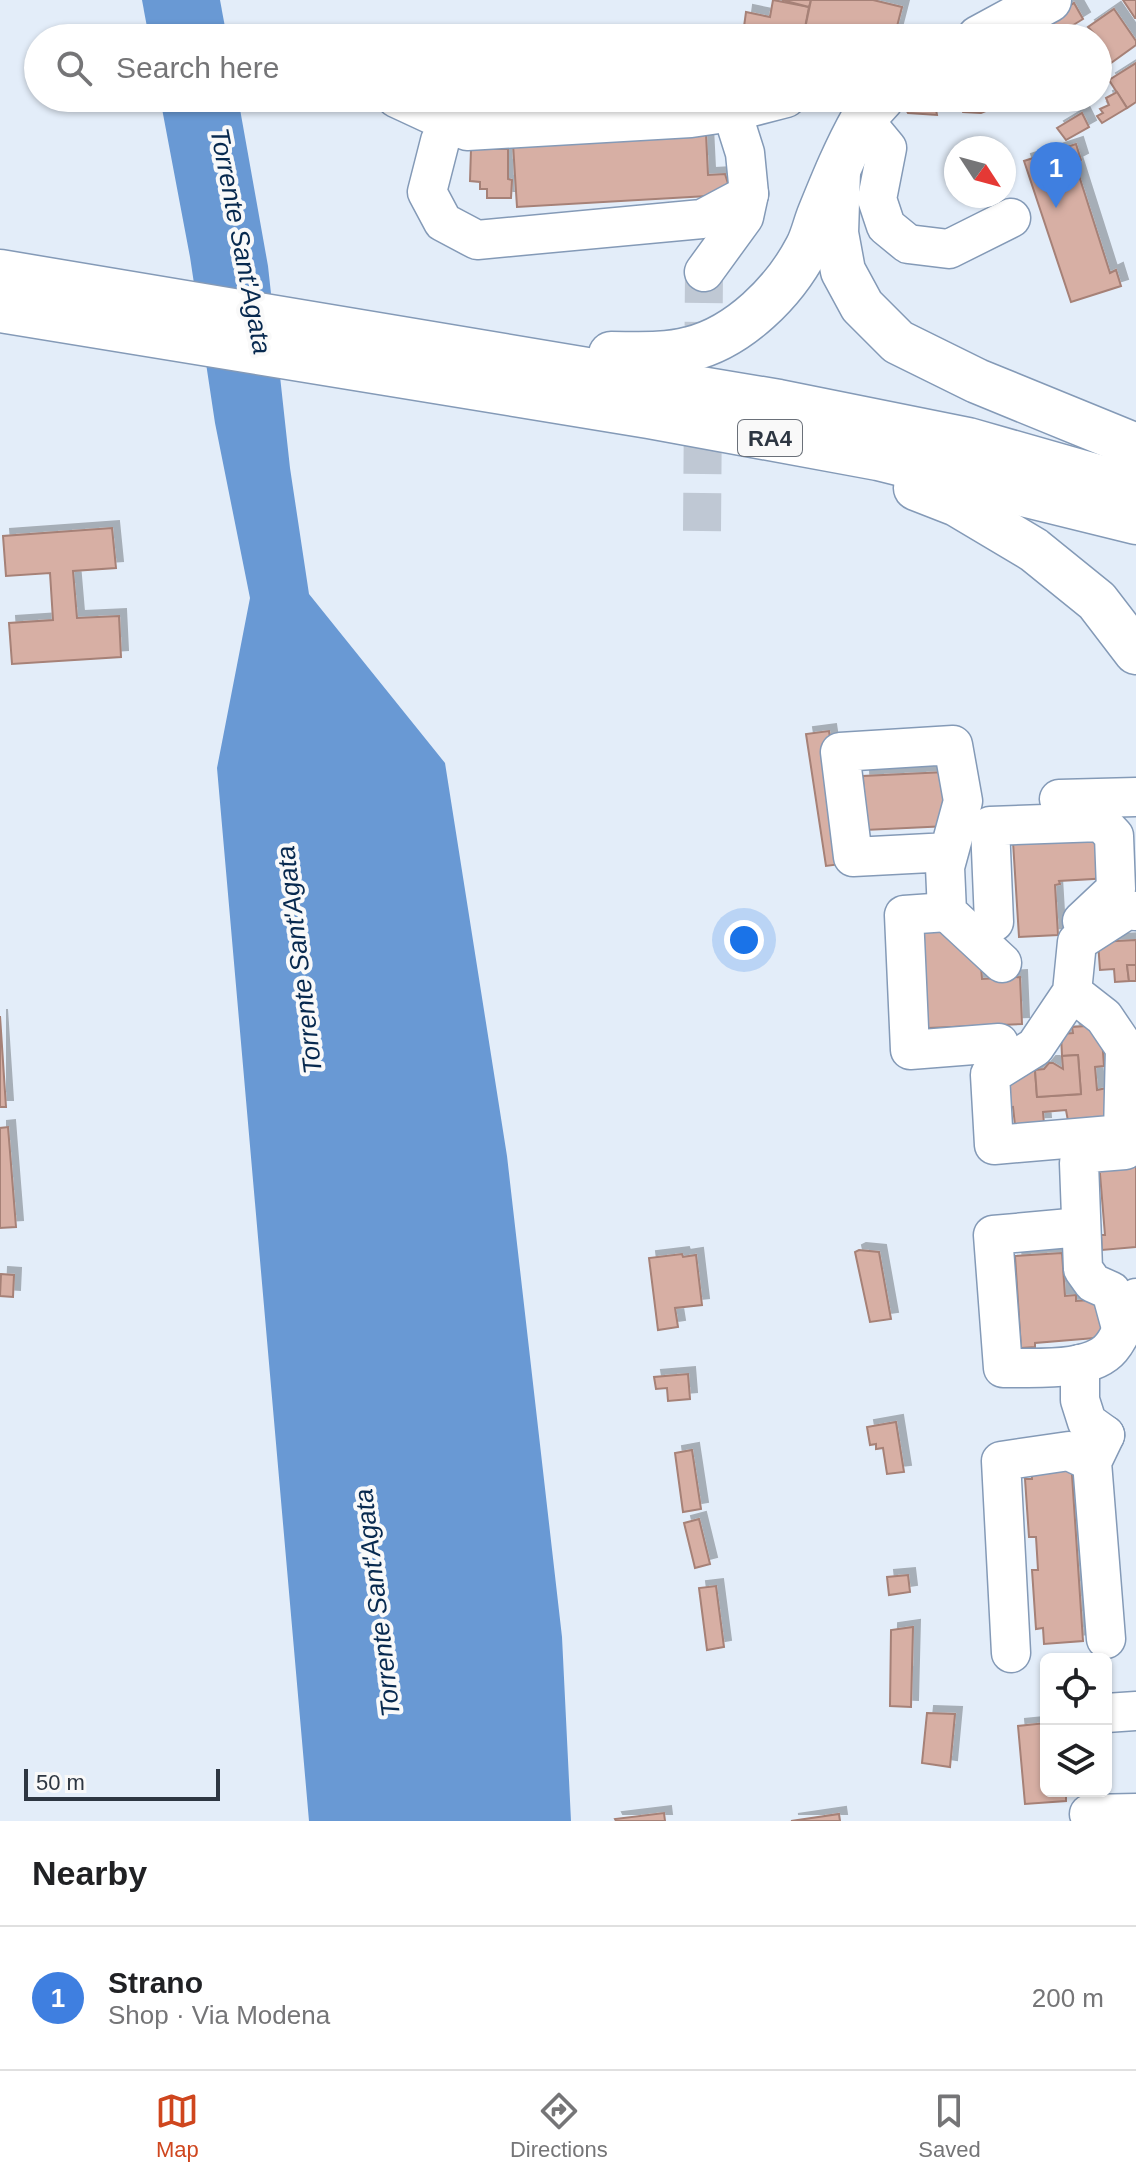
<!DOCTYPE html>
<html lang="en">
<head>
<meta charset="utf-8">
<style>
	:root { --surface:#fff; --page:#f6f6f6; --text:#202124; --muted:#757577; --line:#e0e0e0; --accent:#cf461e }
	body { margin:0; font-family:Arial,sans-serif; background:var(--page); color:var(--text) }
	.controls { position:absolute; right:24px; bottom:24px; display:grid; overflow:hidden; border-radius:12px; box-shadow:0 2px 6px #0004 }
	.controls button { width:72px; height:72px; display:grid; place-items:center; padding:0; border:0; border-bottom:2px solid var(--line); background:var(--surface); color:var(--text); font:40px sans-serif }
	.compass { position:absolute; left:944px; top:136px; width:72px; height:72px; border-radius:50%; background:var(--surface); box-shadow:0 2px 6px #0004; rotate:126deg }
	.scale { position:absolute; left:24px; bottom:20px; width:196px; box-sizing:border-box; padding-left:8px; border:4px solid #2d3642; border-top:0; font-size:22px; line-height:28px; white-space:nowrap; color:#2d3642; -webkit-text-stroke:6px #f9f9f9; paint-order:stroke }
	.you { position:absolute; left:744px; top:940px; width:28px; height:28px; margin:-20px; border:6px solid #fff; border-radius:50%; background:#1a73e8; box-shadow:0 0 0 12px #1a73e833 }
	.badge { display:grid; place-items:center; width:52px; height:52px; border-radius:50%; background:var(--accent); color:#fff; font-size:26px; font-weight:700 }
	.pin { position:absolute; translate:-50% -66px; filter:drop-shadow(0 2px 4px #0008) }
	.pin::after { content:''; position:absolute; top:42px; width:28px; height:24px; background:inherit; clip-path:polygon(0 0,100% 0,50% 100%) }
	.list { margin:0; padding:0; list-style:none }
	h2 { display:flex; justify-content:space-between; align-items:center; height:104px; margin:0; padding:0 32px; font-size:34px }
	h2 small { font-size:26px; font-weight:400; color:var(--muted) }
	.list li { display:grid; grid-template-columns:52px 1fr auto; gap:24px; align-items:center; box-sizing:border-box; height:144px; padding:0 32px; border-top:2px solid var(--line) }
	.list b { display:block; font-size:30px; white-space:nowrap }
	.list p { margin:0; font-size:26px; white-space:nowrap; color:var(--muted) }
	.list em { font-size:26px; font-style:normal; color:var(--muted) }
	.icon { flex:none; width:44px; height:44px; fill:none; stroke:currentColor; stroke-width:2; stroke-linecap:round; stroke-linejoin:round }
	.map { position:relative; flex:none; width:1136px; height:1821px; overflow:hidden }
	.search { position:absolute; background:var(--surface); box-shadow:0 2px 6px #0004; left:24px; right:24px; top:24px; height:88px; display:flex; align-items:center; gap:20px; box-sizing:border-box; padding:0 28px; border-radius:44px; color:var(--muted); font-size:30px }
	.sheet { height:248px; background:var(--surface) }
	nav { display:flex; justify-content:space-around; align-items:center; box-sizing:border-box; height:112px; border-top:2px solid var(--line); background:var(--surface); font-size:22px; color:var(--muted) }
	nav a { display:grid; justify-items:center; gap:4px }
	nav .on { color:var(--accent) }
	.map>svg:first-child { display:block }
	.water { fill:#6999d4 }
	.building { fill:#d7afa4; stroke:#a68177; stroke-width:2; filter:url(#shadow) }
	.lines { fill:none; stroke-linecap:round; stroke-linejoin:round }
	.minor-tunnel { stroke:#bfc8d4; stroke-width:38; stroke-dasharray:38 19; stroke-linecap:butt }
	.minor-casing { stroke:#849ab7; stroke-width:41 }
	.major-casing { stroke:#849ab7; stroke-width:47 }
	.highway-casing { stroke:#849ab7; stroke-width:47 }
	.minor { stroke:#fff; stroke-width:38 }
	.major { stroke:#fff; stroke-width:44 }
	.highway { stroke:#fff; stroke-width:44 }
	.labels { text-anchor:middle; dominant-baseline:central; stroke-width:8; stroke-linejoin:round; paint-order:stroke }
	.shield { fill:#f9f9f9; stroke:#6a7079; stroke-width:2 }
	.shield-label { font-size:22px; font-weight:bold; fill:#2d3642 }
	.water-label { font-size:26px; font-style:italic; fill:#07294f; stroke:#f9f9f9 }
</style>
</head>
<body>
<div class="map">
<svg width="1136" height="1821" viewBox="0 0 1136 1821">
	<defs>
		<filter id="shadow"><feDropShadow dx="7" dy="-7" stdDeviation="0" flood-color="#0004"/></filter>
	</defs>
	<rect width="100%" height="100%" fill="#e3edf9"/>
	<g class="water">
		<polygon points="142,0 220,0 227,38 149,38"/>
		<polygon points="160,98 238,98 268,266 290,468 309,594 445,763 507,1156 562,1637 571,1821 309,1821 217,768 250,598 215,423 190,257"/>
	</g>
	<g class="building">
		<polygon points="773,0 809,7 803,38 761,38 743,34 746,12 770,17"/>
		<polygon points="782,0 811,0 809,7"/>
		<polygon points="811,0 873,0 902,7 894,38 803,38"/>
		<polygon points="1123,0 1136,0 1136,18 1135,18"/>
		<polygon points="1074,3 1083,19 1054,37 1043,23"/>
		<polygon points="1114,9 1136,41 1136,45 1111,63 1098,38 1088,27"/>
		<polygon points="1043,23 1054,38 1020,38"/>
		<polygon points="1098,42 1105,54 1098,59"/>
		<polygon points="1136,63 1136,102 1127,108 1109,80"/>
		<polygon points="1117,92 1127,108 1102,123 1097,116 1103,113 1100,109 1109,105 1106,98"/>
		<polygon points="913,98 934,98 937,115 908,113 904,106"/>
		<polygon points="956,98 999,98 1003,104 981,113 963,112"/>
		<polygon points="1074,98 1094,98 1078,106"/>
		<polygon points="1082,113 1089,127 1066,140 1057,128"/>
		<polygon points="706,134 708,175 725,174 730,190 725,195 517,207 513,144"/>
		<polygon points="1076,144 1081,160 1075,163 1110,273 1116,270 1121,286 1071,302 1024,161"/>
		<polygon points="471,149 508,149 508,179 512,180 511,198 487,198 487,189 480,189 480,182 470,181"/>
		<polygon points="112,528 116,568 73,571 77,618 119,616 121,657 12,664 9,623 53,620 50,573 6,576 3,536"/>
		<polygon points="829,731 849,863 826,866 806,734"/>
		<polygon points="946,772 948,826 865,830 863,776"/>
		<polygon points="1108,837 1110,878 1059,881 1060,884 1055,885 1058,935 1019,937 1013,842"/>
		<polygon points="959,929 980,954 982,979 1020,977 1022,1024 927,1028 923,931"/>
		<polygon points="1136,940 1136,965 1127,965 1129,981 1115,982 1114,969 1100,970 1098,942"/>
		<polygon points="1127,965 1136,965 1136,981 1129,981"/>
		<polygon points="0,1016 6,1107 0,1107"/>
		<polygon points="1101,1025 1104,1066 1095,1067 1097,1090 1107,1088 1108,1118 1068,1121 1066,1110 1043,1112 1044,1124 1015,1125 1013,1107 1008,1108 1007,1080 1016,1071 1035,1070 1037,1097 1081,1094 1078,1055 1062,1056 1061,1034 1073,1033 1072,1027"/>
		<polygon points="1078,1055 1081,1094 1037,1097 1035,1070 1044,1069 1049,1063 1053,1063 1063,1069 1062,1056"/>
		<polygon points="8,1127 16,1227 0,1228 0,1128"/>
		<polygon points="1136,1157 1136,1247 1102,1250 1101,1235 1105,1235 1100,1174 1096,1174 1094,1161"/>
		<polygon points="859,1250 879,1252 891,1319 870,1322 855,1252"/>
		<polygon points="1062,1253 1065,1296 1076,1295 1076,1301 1108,1299 1111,1341 1095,1338 1035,1343 1035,1347 1021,1348 1015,1256"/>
		<polygon points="682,1254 683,1257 696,1255 702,1305 675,1308 678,1327 658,1330 649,1258"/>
		<polygon points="1,1274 14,1275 13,1297 0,1296"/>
		<polygon points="688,1374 690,1399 668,1401 667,1388 656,1389 654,1377"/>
		<polygon points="896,1422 904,1472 887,1474 883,1448 876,1449 876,1444 870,1445 867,1427"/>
		<polygon points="692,1450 701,1509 683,1512 675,1453"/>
		<polygon points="1071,1460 1083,1641 1044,1644 1043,1628 1036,1629 1032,1570 1038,1570 1036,1537 1029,1537 1025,1479 1032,1479 1031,1462"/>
		<polygon points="699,1519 710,1564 695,1568 684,1523"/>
		<polygon points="908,1575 910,1592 889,1595 887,1577"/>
		<polygon points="716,1586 724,1647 707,1650 699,1588"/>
		<polygon points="913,1627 911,1707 890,1706 891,1630"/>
		<polygon points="927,1713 955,1714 950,1767 922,1763"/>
		<polygon points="1046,1723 1046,1791 1066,1791 1066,1801 1025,1804 1018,1726"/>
		<polygon points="664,1813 665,1821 616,1821 615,1819"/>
		<polygon points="839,1814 840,1821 791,1821"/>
	</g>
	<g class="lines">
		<polyline class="minor-tunnel" points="702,531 704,272"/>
		<g class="minor-casing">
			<g id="minor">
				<polyline points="396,98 467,131 691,118 732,112 786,98"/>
				<polyline points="863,119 887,148 877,199 886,226 908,244 949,249 1011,218"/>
				<polyline points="450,124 440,141 427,192 443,222 477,240 702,219 749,194 745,153 732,112"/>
				<polyline points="704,272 744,217 749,194"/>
				<polyline points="1059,799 1136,797"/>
				<polyline points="949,852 853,857 840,752 953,745 963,801 945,867 947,912 1002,963"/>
				<polyline points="947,912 904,915 910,1050 999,1043"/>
				<polyline points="994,922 990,826 1101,822 1114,836 1116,889 1082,921"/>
				<polyline points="1072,992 1104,1017 1125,1048 1123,1134 994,1145 990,1075 1035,1047 1072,992 1077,942 1127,910 1136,911"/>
				<path d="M1081,1227L993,1235L1003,1368C1033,1367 1090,1373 1111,1348C1122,1335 1128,1314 1136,1298"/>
				<polyline points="1121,1328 1111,1291 1093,1283 1083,1269 1079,1163 1088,1153 1125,1150"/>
				<polyline points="1080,1364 1080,1400 1087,1422 1105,1435"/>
				<polyline points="1105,1435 1092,1462 1106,1639"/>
				<polyline points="1011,1653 1001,1461 1069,1451 1092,1462"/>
				<polyline points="1106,1713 1136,1711"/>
				<polyline points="1089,1814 1136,1813"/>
			</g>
		</g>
		<g class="major-casing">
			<g id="major">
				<polyline points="979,38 1049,0"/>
				<polyline points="863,119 882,98"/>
			</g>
		</g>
		<g class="highway-casing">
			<g id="highway">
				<polyline points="838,171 836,233 843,271 862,306 898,342 977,381 1136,446"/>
				<polyline points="0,272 779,402 968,440 1136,488"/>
				<polyline points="0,310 649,416 878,458 1136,522"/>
				<path d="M611,354C637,354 664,356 690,349C739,337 784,292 807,248C813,237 815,225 820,213C833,181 846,149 863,119"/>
				<polyline points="916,488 957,504 1034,550 1097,601 1136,652"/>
			</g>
		</g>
		<use href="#minor" class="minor"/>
		<use href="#major" class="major"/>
		<use href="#highway" class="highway"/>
	</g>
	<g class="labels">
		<rect class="shield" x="738" y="420" width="64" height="36" rx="6"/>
		<g class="shield-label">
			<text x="770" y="438">RA4</text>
		</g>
		<g class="water-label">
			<text transform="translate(241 241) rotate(79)">Torrente Sant'Agata</text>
			<text transform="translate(299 960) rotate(-97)">Torrente Sant'Agata</text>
			<text transform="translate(377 1603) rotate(-97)">Torrente Sant'Agata</text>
		</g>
	</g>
</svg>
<div class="controls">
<button><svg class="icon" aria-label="locate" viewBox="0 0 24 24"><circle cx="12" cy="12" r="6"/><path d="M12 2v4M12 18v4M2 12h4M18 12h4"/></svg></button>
<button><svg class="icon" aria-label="layers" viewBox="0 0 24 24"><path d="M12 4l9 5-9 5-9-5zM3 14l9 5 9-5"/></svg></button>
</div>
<svg class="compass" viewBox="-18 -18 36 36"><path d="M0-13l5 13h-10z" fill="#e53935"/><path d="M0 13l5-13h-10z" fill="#757577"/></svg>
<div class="scale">50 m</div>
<div class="you"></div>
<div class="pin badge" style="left:1056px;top:208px;background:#3f7fe0">1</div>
<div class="search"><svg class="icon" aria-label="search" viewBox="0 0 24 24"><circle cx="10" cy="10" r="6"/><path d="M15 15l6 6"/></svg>Search here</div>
</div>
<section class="sheet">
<h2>Nearby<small></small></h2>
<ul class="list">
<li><span class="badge" style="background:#3f7fe0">1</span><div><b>Strano</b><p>Shop · Via Modena</p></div><em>200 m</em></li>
</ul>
</section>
<nav>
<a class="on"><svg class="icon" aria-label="map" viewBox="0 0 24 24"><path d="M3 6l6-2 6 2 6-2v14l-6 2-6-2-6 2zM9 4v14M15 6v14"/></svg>Map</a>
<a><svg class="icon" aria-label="directions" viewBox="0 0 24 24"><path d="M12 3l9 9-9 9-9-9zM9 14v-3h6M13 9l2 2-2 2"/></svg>Directions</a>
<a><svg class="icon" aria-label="saved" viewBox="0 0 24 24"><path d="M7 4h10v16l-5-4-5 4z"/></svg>Saved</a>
</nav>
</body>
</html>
